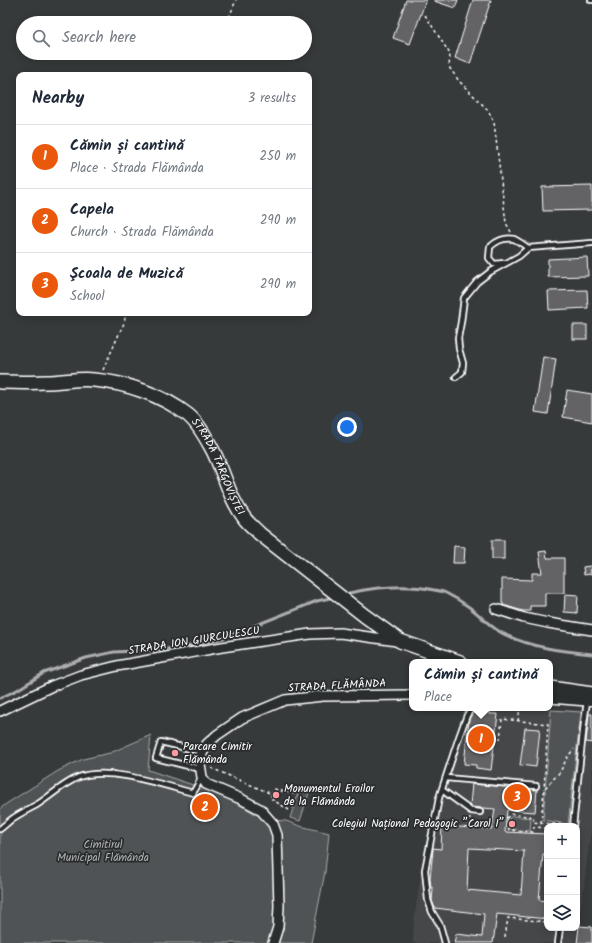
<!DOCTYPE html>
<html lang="en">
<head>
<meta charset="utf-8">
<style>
	:root { --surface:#fff; --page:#f6f6f7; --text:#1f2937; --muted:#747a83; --line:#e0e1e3; --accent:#ea580c }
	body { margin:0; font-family:Kalam,sans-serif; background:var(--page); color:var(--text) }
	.controls { position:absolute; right:12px; bottom:12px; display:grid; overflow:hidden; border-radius:8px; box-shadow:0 2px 10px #0003 }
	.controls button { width:36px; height:36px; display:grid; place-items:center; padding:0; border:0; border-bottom:1px solid var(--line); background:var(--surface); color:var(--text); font:20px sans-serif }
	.you { position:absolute; left:347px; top:427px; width:14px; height:14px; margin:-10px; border:3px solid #fff; border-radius:50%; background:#1a73e8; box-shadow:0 0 0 6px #1a73e833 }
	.badge { display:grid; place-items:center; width:26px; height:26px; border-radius:50%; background:var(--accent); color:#fff; font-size:13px; font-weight:700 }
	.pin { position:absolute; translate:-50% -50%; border:2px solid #fff; box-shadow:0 1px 4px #0006 }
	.popup { position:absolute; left:409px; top:659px; width:144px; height:52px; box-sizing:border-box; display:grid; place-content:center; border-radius:8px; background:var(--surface); filter:drop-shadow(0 1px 3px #0005); font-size:13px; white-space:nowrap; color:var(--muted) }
	.popup b { font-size:15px; color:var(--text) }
	.popup::after { content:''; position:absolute; left:50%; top:100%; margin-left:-8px; border:8px solid transparent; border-top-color:var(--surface) }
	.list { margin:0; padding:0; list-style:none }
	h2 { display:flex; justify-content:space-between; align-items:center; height:52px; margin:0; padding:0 16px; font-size:17px }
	h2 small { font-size:13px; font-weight:400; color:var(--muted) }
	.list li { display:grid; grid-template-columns:26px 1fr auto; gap:12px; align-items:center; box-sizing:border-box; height:64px; padding:0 16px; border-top:1px solid var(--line) }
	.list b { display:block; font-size:15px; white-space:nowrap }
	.list p { margin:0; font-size:13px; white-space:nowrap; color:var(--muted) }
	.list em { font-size:13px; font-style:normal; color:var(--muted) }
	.icon { flex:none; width:22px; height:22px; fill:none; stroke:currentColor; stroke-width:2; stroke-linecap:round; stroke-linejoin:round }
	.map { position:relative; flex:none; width:592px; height:943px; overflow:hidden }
	.search { position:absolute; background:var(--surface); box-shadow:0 2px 10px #0003; left:16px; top:16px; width:296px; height:44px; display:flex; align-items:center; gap:10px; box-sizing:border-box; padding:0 14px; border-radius:22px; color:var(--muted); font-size:15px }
	.panel { position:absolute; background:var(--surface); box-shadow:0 2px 10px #0003; left:16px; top:72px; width:296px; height:244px; border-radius:8px }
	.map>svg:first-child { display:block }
	.built { fill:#444748; fill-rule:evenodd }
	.green { fill:#505354; stroke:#a8a9aa }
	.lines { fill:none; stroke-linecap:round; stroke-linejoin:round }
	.stream { stroke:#adaeaf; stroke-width:3 }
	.building { fill:#636465; stroke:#fff; fill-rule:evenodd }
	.service-casing { stroke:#fff; stroke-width:8 }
	.minor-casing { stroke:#fff; stroke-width:12 }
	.secondary-casing { stroke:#fff; stroke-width:16 }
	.path { stroke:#fff; stroke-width:1.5; stroke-dasharray:3 3; stroke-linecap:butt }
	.service { stroke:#2a2d2e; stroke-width:4.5 }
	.minor { stroke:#2a2d2e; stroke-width:9 }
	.secondary { stroke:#2a2d2e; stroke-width:13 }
	.poi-dot { fill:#ff9aa2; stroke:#2a2d2e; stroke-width:1.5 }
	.labels { text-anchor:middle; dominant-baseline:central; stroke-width:3.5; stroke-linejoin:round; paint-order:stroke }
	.street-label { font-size:11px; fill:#fff; stroke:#2a2d2e }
	.poi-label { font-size:11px; fill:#fff; stroke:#2a2d2e; text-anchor:start }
	.park-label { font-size:11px; fill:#b0b2b2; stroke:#2a2d2e }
</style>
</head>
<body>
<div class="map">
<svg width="592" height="943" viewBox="0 0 592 943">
	<rect width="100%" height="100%" fill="#373a3b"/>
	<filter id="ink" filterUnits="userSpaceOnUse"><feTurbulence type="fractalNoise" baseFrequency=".025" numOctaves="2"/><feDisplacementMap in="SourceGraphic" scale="8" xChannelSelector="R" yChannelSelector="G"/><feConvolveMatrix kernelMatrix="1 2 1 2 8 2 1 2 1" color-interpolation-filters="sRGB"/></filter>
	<g filter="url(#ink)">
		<path class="built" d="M466,708H538L583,711H592V822L584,885L575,943H413L414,920L422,866L438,806L454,755ZM547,826H577V928H547Z"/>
		<g class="green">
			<polygon points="551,710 581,712 568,824 543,820"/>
			<polygon points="151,735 148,770 193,785 224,796 259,816 271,820 286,821 300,826 329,833 325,872 311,943 0,943 0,809 6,804 58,771 83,759 110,753"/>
			<polygon points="300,787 310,790 300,821 290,818"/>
			<polygon points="512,816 531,818 530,831 510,829 509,826 509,819"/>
		</g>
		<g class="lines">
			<g class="stream">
				<path d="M349,593C376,587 406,584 434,590C438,591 442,591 446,593C454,597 462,602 469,607C482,616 491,629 506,635C533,648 562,651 592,654"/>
				<polyline points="0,698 17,690 44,673 86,658 114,652 156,650 186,647 223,638 317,601 330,598"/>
			</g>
		</g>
		<g class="building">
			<polygon points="406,0 426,0 410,44 393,38"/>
			<polygon points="434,0 458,0 455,8 434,1"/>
			<polygon points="473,0 491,0 470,64 455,58"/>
			<polygon points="592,186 592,210 543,211 542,187"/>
			<polygon points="587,257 588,276 548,277 548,259"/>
			<polygon points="587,290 588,308 549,310 548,291"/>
			<rect x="573" y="325" width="14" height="14"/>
			<polygon points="543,357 556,359 548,414 535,412"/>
			<polygon points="567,390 592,394 592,422 563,417"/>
			<rect x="492" y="540" width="12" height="19"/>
			<polygon points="454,546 465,547 464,563 453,563"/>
			<polygon points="546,551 547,558 564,558 564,593 545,593 545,606 530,606 530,611 523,611 503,605 503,603 502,603 502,579 532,580 532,573 542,573 539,552"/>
			<polygon points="590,566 591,574 584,575 583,567"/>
			<polygon points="565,594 578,595 577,613 564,612"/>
			<polygon points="480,708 490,709 490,714 498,714 491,770 476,768 476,765 464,764 469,719 474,711 480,712"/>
			<polygon points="589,714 592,714 592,743 586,742"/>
			<polygon points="525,728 540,729 536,767 520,765"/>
			<path d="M472,784L537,790L535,812L507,810L505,832L547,834V854H543L539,900L547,901V919L497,914L493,943H454L456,934L482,937L484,914L435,908L432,901L433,888H431L430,878L433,850V848L441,849L442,826L492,829L495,809L471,807L470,805ZM469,848L524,851L521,895L467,890Z"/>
			<polygon points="194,799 214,799 213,803 217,803 216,811 212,810 211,813 193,812"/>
			<polygon points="579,926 592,927 592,943 577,943"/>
		</g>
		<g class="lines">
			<g class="service-casing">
				<g id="service">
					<polyline points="591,0 592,0"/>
					<path d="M504,263L494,264L489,258L490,247C496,241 505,237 514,239C518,241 524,245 528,248"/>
					<polyline points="456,377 462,372 463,363 459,349 458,338 461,322 464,298 477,282 490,272 519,256 528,248 592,243"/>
					<polyline points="200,769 156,758 161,742 203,752"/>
					<polyline points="446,778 536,786"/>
					<polyline points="442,790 471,811 480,812"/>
					<polyline points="573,826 584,723 587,701"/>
					<path d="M0,829C4,826 8,822 12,819C20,813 30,809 38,804C52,795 64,783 79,777C109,766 163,785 193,793L202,777"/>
					<polyline points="445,943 440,925 432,912 428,900 425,870 439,798 459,737 467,715 472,708"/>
					<polyline points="558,943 560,928"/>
				</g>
			</g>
			<g class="minor-casing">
				<g id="minor">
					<polyline points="496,609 524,618 548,623 592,630"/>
					<polyline points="550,698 587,701 592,700"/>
					<polyline points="0,711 52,686 81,675 117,666 222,647 310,634 340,633 397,641"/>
					<polyline points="273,943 278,927 279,906 277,835 273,824 260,809 241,799 206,784 202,777 200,764 201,756 207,744 217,735 242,718 285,700 323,696 412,695"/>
				</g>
			</g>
			<g class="secondary-casing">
				<g id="secondary">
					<path id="s1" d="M0,382C15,382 30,383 46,382C62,382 78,378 94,380C127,383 162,395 188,415C198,423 205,436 211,447C224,470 228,497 245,519C249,524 255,529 260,534L365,616L400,641L460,662"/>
					<polyline points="550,688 592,694"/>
				</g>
			</g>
			<g class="path">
				<polyline points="425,15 450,54 449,67 459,81 488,110 494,122 506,223 511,232"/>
				<polyline points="227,23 236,0"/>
				<polyline points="103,370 124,323 126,313"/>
				<polyline points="518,721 520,708"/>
				<polyline points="500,740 502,719 548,724 544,789"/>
				<polyline points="211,768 272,794 274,789 295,794"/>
				<polyline points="272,794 270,798 289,810"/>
				<polyline points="541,823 544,789 560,772 568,756 574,749"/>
				<polyline points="469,826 470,817"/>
				<polyline points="547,828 534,827 533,832 509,830 507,825 507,818 511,814 534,817 533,822 566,825"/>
				<polyline points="505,937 508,918 547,922"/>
			</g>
			<use href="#service" class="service"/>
			<use href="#minor" class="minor"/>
			<use href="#secondary" class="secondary"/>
		</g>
	</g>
	<g class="poi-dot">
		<circle cx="175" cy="753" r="4"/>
		<circle cx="276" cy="795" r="4"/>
		<circle cx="512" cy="824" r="4"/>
	</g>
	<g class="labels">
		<g class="street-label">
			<text stroke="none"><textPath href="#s1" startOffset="256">STRADA TÂRGOVIȘTEI</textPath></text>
			<text transform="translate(194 641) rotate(-9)">STRADA ION GIURCULESCU</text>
			<text transform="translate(337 686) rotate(-3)">STRADA FLĂMÂNDA</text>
		</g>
		<g class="poi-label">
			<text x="183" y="747">Parcare Cimitir<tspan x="183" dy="13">Flămânda</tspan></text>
			<text x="284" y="789">Monumentul Eroilor<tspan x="284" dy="13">de la Flămânda</tspan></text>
			<text x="504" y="824" text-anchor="end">Colegiul Național Pedagogic ”Carol I”</text>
		</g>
		<g class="park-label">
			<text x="103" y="845">Cimitirul<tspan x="103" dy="13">Municipal Flămânda</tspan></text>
		</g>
	</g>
</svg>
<div class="controls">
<button>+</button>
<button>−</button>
<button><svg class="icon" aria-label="layers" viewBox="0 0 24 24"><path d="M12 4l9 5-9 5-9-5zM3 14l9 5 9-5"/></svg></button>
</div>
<div class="you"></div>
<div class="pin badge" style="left:481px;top:739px">1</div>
<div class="popup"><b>Cămin și cantină</b>Place</div>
<div class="pin badge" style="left:205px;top:807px">2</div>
<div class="pin badge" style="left:517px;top:797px">3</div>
<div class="search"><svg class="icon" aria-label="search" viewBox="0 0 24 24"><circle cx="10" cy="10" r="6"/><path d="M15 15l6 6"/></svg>Search here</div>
<section class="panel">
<h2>Nearby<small>3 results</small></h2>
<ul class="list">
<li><span class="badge">1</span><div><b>Cămin și cantină</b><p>Place · Strada Flămânda</p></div><em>250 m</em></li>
<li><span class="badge">2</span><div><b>Capela</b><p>Church · Strada Flămânda</p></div><em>290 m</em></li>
<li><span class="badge">3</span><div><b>Şcoala de Muzică</b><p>School</p></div><em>290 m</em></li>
</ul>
</section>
</div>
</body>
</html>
